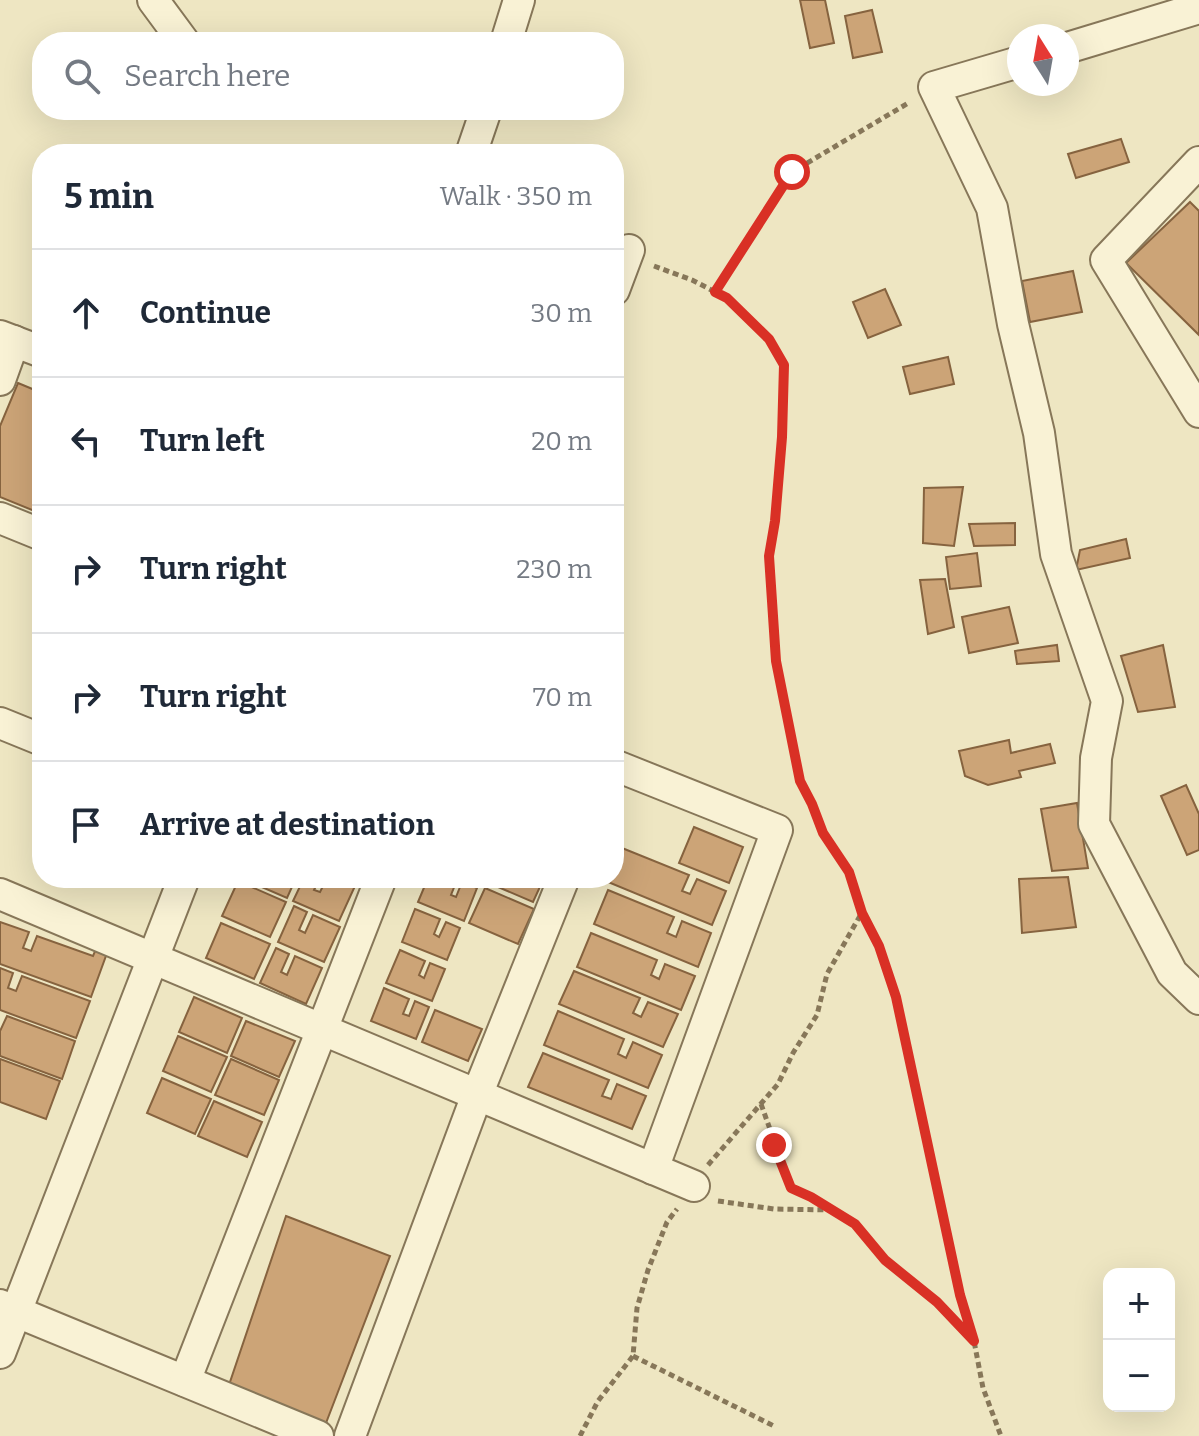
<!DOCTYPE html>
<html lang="en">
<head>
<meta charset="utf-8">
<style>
	:root { --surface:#fff; --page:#f6f6f7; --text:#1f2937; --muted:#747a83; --line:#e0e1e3 }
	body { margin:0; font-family:Bitter,serif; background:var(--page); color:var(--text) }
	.controls { position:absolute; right:24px; bottom:24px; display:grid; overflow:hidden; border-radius:16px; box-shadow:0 8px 32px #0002 }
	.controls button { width:72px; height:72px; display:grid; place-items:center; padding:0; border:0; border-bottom:2px solid var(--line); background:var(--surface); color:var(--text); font:40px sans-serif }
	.compass { position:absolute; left:1007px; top:24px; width:72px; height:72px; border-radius:50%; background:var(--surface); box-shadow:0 8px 32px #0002; rotate:349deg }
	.stop { position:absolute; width:24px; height:24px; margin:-18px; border:6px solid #d93025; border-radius:50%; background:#fff }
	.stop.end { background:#d93025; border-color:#fff; box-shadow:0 2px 8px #0008 }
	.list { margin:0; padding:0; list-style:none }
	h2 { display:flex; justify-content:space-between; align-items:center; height:104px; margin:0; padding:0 32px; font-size:34px }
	h2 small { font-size:26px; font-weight:400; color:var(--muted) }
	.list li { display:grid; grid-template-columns:52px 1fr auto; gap:24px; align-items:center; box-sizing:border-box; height:128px; padding:0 32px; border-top:2px solid var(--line) }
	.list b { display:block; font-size:30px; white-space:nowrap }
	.list em { font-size:26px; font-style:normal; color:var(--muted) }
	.icon { flex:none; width:44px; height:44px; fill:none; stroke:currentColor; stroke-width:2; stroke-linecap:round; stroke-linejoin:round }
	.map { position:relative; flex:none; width:1199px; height:1436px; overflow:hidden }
	.search { position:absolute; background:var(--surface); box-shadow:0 8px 32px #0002; left:32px; top:32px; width:592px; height:88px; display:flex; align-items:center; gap:20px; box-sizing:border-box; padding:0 28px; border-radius:32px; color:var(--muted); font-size:30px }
	.panel { position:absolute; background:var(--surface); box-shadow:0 8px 32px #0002; left:32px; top:144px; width:592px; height:744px; border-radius:32px }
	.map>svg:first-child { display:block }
	.building { fill:#cca477; stroke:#86633f; stroke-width:2 }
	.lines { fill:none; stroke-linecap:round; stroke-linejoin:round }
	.street-casing { stroke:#877759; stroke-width:34 }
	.path { stroke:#877759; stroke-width:5; stroke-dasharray:6 4; stroke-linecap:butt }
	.street { stroke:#f9f2d5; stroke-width:30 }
	.route { stroke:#d93025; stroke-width:10 }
</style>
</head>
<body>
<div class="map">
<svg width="1199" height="1436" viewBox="0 0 1199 1436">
	<rect width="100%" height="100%" fill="#eee6c2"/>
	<g class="building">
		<polygon points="800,0 825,0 834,43 810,48"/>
		<polygon points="872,10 882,52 853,58 845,16"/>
		<polygon points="1121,139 1129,162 1076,178 1068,154"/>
		<polygon points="1190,202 1199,211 1199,335 1126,263"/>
		<polygon points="1073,271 1082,312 1030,322 1022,281"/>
		<polygon points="885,289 901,325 868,338 853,302"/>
		<polygon points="948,357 954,384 910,394 903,367"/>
		<polygon points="18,383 42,393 42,514 0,497 0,426"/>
		<polygon points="963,487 954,546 923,543 924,488"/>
		<polygon points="1015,523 1015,545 974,546 969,524"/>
		<polygon points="1126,539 1130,558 1076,570 1080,550"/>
		<polygon points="977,553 981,586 950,589 946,557"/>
		<polygon points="945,579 954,627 928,634 920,580"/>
		<polygon points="1009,607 1018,643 969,653 962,617"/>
		<polygon points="1057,645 1059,661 1017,664 1015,651"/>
		<polygon points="1163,645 1175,707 1138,712 1121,656"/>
		<polygon points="1009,740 1011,753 1050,744 1055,763 1019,771 1021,777 988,785 965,776 959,751"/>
		<polygon points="1186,785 1199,814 1199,850 1187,855 1161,796"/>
		<polygon points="1077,803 1088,868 1052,871 1041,809"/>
		<polygon points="694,827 743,847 729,883 679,863"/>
		<polygon points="622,848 689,875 682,891 690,894 697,879 726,891 712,925 608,882 610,878 614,878 614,868"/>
		<polygon points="1068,877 1076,927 1022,933 1019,879"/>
		<polygon points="241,878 296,878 287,898"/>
		<polygon points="304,878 320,878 314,890 320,892 327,878 337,878 355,886 339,921 293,901"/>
		<polygon points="428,878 457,880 451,895 456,897 462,882 477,888 464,921 418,902"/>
		<polygon points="486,878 544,878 533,902 484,881"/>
		<polygon points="238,881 286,902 270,937 222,916"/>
		<polygon points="485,888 534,909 518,944 469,923"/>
		<polygon points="608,890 674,917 667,933 676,937 682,921 711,933 698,967 594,924"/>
		<polygon points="294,906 307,912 299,930 305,933 313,915 340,927 324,962 278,942"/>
		<polygon points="415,909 440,919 434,934 439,937 446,922 460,928 447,960 402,942"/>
		<polygon points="0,922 29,932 23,948 31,951 37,936 93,956 96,949 107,953 91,997 0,964"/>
		<polygon points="221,923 270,944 254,979 206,958"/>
		<polygon points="591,933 657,960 651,975 659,979 665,964 695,976 681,1010 577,967"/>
		<polygon points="276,948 289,954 281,972 287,975 295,956 322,968 306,1004 260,983"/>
		<polygon points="400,950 425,961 419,975 424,978 430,963 445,969 432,1001 386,983"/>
		<polygon points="0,968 13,973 8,988 16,991 22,976 90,1001 76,1038 0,1010"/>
		<polygon points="574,971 640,998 633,1013 641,1017 648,1002 678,1014 663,1047 559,1004"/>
		<polygon points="384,988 409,999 403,1014 409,1016 415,1001 429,1007 416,1039 371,1021"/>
		<polygon points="194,997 242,1018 227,1053 179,1032"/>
		<polygon points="435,1010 482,1029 468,1061 422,1042"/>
		<polygon points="558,1011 624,1039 618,1054 626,1058 633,1042 662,1055 648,1088 544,1045"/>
		<polygon points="7,1016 75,1041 62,1079 0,1056 0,1031"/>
		<polygon points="246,1021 295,1041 279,1077 231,1056"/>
		<polygon points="178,1036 227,1057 211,1092 163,1071"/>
		<polygon points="543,1053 609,1080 602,1096 611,1099 617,1084 646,1096 632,1129 528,1087"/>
		<polygon points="0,1059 60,1081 46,1119 0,1102"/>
		<polygon points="231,1059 279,1080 264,1115 215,1095"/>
		<polygon points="162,1078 211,1099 195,1134 147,1113"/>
		<polygon points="214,1101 262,1122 247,1157 198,1136"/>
		<polygon points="286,1216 390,1256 326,1423 228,1388"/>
	</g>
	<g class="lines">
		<g class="street-casing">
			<g id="street">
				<polyline points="153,0 184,42"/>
				<polyline points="506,42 519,0"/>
				<polyline points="1067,48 1199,8"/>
				<polyline points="1019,62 934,87 992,208 1013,324 1039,433 1056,554 1107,701 1096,758 1094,824 1172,973 1199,999"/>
				<polyline points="471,154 486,110"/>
				<polyline points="1199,162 1106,260 1199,412"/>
				<polyline points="614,290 629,250"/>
				<polyline points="0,336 42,352"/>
				<polyline points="0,380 14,341"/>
				<polyline points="0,518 42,535"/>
				<polyline points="0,723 42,740"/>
				<polyline points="614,765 777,830 653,1169"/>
				<polyline points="0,894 694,1186"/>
				<polyline points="0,1305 318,1436"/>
				<polyline points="0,1353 184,878"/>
				<polyline points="185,1381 381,878"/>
				<polyline points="350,1436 477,1095 564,878"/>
			</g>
		</g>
		<g class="path">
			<polyline points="654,266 692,280 727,298 769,339 784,365 782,437 775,521 769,556 776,661 800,781 812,804 823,833 849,872 862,913 879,946 896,997 960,1295 974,1341 983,1388 1001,1436"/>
			<polyline points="715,292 792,172 910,102"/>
			<polyline points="761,1104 791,1188 811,1197 855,1224 885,1260 937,1302 971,1338"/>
			<polyline points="708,1165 778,1084 793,1053 817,1015 827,974 861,914"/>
			<polyline points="718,1201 774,1209 832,1210"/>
			<polyline points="633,1356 774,1426"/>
			<polyline points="580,1436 598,1401 633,1356 637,1308 648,1270 667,1222 677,1209"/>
		</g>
		<use href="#street" class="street"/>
	</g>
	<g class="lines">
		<polyline class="route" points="774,1145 791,1188 811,1197 855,1224 885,1260 937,1302 974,1341 960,1295 896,997 879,946 862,913 849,872 823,833 812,804 800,781 776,661 769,556 775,521 782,437 784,365 769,339 727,298 715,292 792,172"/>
	</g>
</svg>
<div class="controls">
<button>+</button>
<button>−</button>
</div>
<svg class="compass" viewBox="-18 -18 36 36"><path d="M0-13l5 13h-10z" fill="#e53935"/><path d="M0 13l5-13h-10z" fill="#747a83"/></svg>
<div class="stop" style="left:792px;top:172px"></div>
<div class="stop end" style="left:774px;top:1145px"></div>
<div class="search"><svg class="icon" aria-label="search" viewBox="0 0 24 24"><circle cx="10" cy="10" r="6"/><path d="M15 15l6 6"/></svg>Search here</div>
<section class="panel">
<h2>5 min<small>Walk · 350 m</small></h2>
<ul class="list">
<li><svg class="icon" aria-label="ahead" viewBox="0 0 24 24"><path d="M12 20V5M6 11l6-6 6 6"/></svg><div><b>Continue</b></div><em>30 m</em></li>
<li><svg class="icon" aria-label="left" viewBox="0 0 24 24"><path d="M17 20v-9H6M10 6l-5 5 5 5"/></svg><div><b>Turn left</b></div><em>20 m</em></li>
<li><svg class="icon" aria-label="right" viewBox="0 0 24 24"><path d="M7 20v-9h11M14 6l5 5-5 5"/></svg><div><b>Turn right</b></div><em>230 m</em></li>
<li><svg class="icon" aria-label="right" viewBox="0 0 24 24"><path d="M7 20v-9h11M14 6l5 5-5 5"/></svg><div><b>Turn right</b></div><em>70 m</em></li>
<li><svg class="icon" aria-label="arrive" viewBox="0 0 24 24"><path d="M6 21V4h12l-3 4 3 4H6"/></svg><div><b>Arrive at destination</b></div></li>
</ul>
</section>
</div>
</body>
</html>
